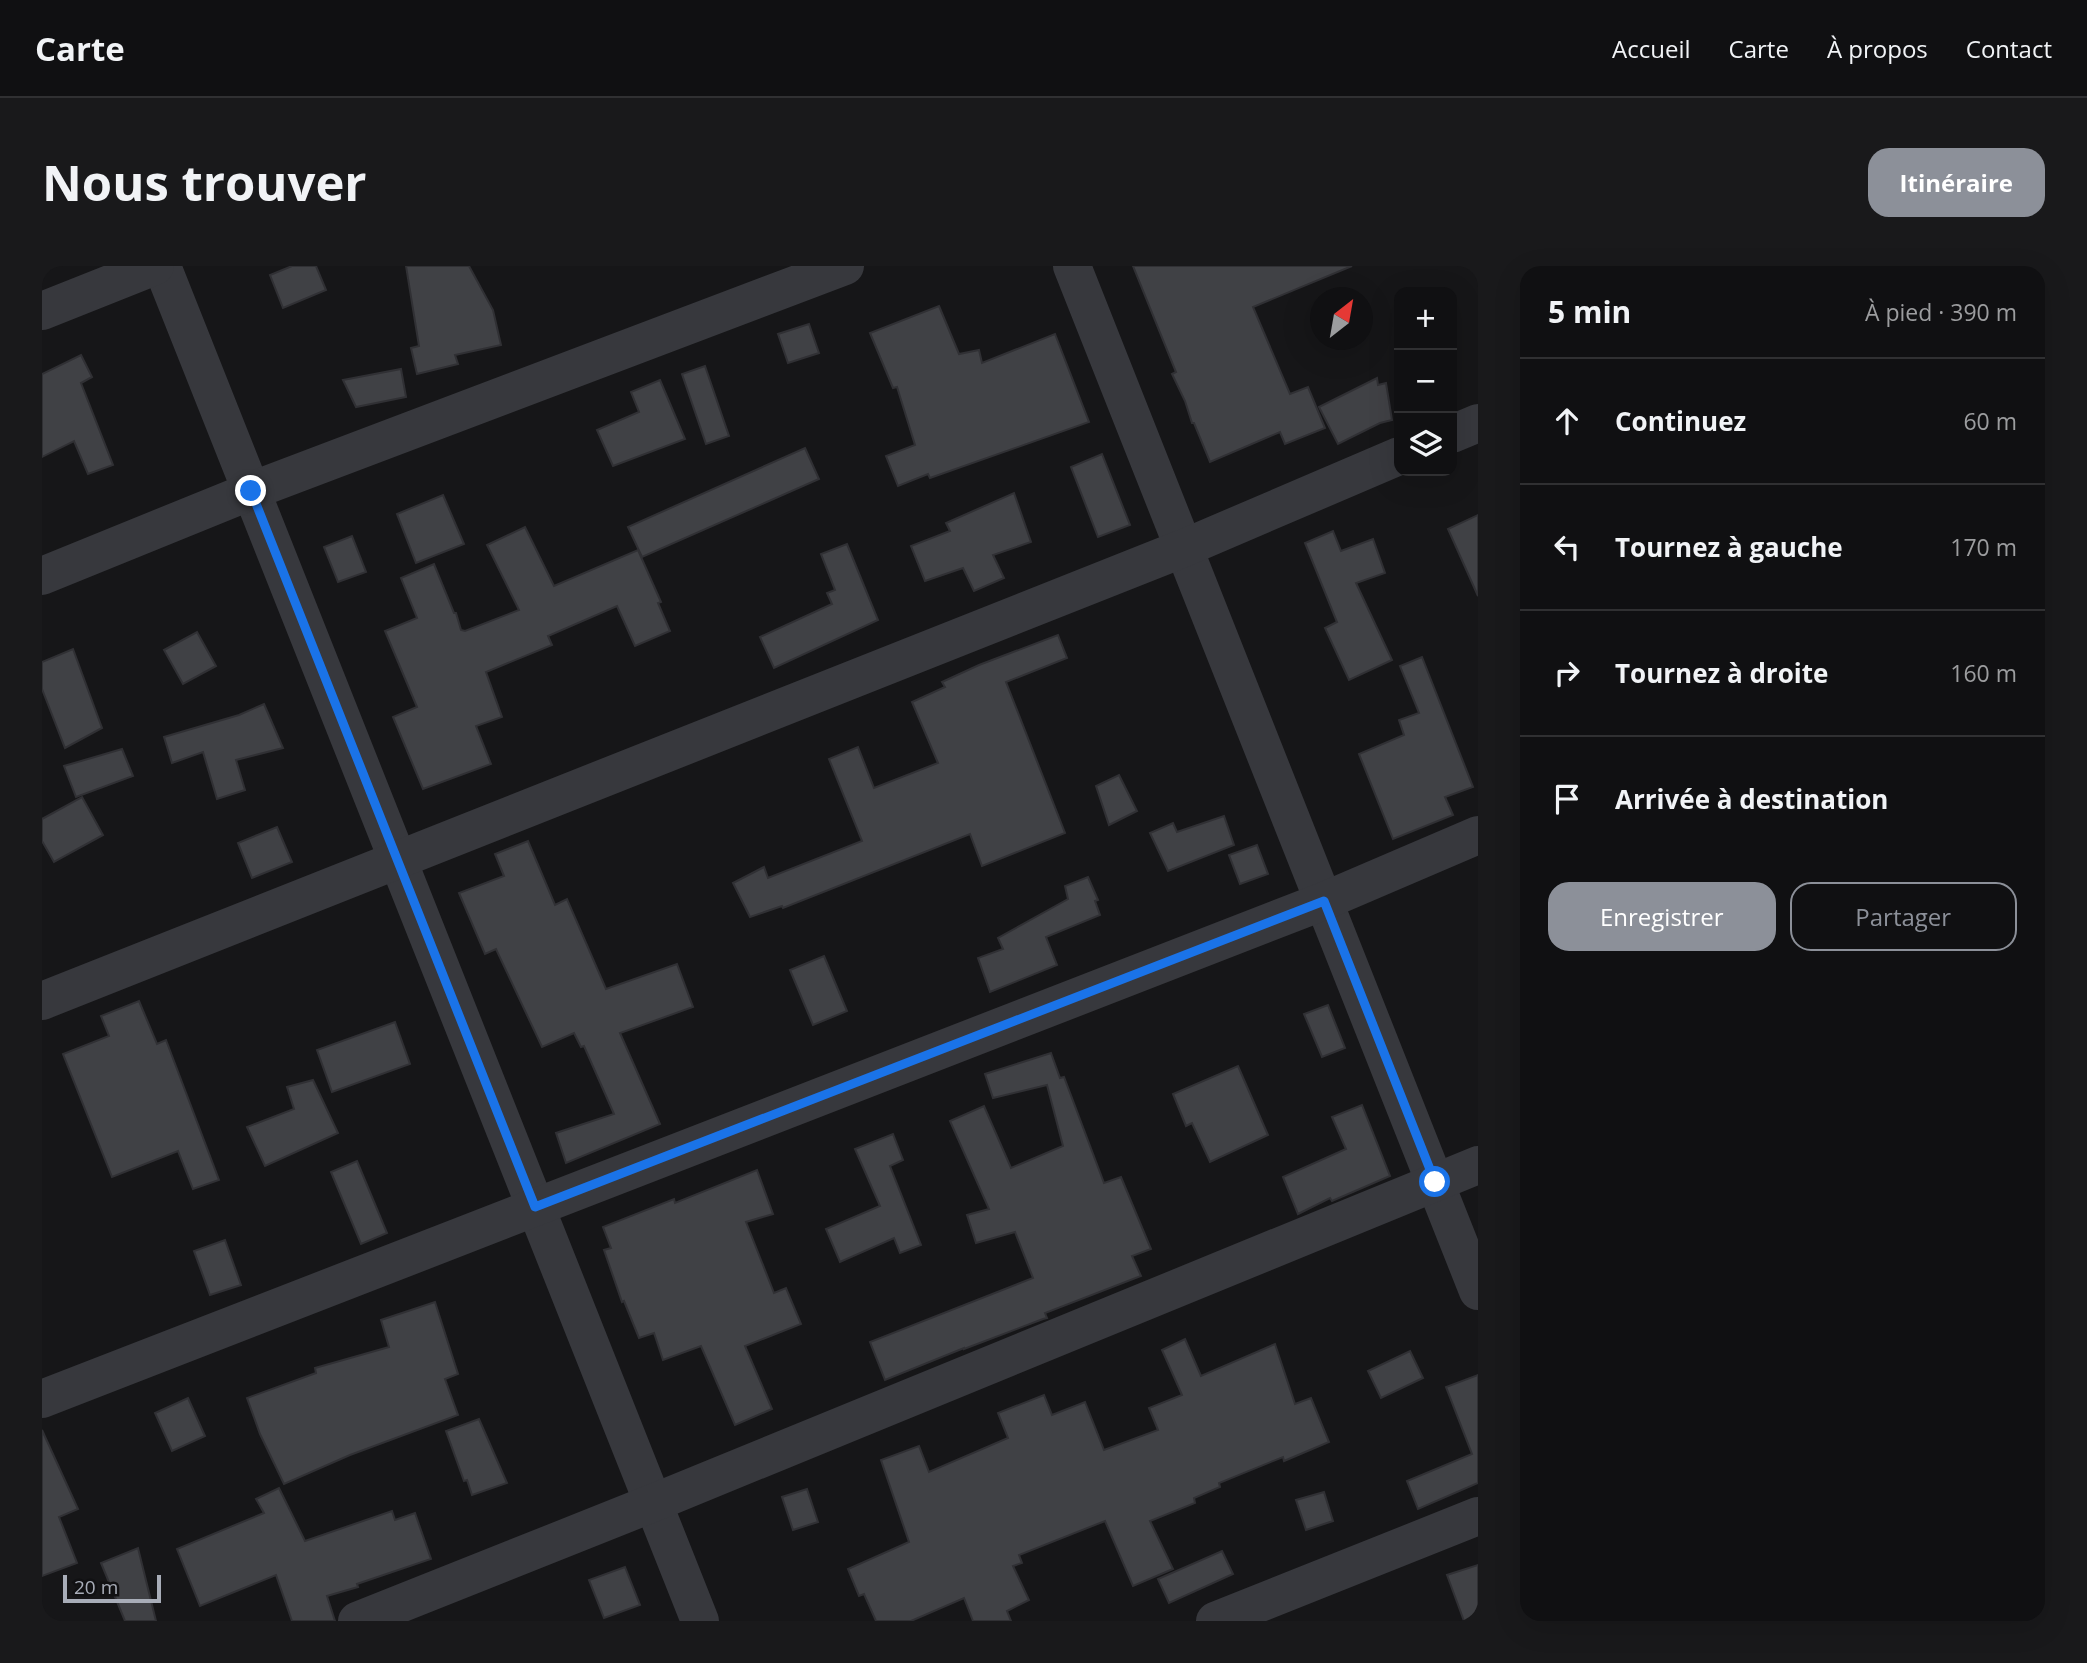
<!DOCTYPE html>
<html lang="fr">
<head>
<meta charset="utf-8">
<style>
	:root { --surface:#101012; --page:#19191b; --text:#f1f3f6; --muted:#9c9d9f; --line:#303032; --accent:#8c9099 }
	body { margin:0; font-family:"Open Sans",sans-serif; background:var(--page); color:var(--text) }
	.controls { position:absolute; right:21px; top:21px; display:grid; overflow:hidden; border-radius:14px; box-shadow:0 7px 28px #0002 }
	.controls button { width:63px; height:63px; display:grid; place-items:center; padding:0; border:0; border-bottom:2px solid var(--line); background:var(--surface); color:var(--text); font:35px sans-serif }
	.compass { position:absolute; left:1268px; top:21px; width:63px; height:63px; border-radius:50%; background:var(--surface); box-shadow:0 7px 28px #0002; rotate:31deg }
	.scale { position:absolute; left:21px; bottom:18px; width:98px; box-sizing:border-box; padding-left:7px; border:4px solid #a8adb8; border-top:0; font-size:19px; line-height:24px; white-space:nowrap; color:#a8adb8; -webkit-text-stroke:5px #111113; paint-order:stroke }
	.stop { position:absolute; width:21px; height:21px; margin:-16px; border:5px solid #1a73e8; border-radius:50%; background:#fff }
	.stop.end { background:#1a73e8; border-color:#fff; box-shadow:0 2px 7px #0008 }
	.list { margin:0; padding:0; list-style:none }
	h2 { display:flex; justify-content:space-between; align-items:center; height:91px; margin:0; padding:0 28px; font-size:30px }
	h2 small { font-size:23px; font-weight:400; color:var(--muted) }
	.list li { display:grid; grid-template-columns:46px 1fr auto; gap:21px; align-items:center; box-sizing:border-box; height:126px; padding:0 28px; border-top:2px solid var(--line) }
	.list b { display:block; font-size:26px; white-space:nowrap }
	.list em { font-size:23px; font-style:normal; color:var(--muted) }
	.actions { display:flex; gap:14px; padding:21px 28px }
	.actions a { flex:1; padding:16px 0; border:2px solid var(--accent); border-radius:21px; text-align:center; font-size:24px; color:var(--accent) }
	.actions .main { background:var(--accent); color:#fff }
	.icon { flex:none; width:38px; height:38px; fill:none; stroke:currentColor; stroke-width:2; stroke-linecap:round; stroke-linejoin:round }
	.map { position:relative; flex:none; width:1436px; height:1355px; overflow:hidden; border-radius:21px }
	header { display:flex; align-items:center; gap:42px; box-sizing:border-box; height:98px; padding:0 35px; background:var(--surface); border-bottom:2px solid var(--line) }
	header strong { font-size:33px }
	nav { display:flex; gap:38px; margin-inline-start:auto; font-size:24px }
	.intro { display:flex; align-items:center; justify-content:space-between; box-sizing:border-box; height:168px; padding:0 42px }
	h1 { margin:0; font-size:49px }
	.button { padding:18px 32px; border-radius:21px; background:var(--accent); color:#fff; font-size:24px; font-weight:700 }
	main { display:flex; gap:42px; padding:0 42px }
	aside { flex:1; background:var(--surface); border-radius:21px; box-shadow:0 7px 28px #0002 }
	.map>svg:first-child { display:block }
	.building { fill:#404145; stroke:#303034; stroke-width:2 }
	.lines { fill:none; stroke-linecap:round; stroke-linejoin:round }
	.minor { stroke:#37383d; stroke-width:38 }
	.route { stroke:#1a73e8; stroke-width:9 }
</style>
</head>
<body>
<header>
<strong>Carte</strong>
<nav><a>Accueil</a><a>Carte</a><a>À propos</a><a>Contact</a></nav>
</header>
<div class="intro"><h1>Nous trouver</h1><a class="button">Itinéraire</a></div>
<main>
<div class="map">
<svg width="1436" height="1355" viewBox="0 0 1436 1355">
	<rect width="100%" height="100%" fill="#161618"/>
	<g class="building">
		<polygon points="250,0 274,0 284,24 241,42 228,9"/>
		<polygon points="364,0 427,0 451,44 459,79 413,89 416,98 375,108 369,82 377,80"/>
		<polygon points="1091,0 1310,0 1211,41 1248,128 1266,121 1283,162 1243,178 1238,166 1168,196 1152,157 1150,157 1143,135 1130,108 1134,106"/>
		<polygon points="897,40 917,88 937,84 940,97 1013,68 1047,156 888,212 886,208 856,220 844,190 873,179 855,121 851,122 828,67"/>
		<polygon points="767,58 777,87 746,97 736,68"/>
		<polygon points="39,89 50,111 39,117 71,199 46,208 32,175 0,191 0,108"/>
		<polygon points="663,100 687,170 664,178 640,108"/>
		<polygon points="359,103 364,131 314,141 301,114"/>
		<polygon points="1335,112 1336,119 1344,117 1350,154 1338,157 1296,178 1277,141"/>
		<polygon points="618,114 643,173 571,200 555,164 597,146 589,126"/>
		<polygon points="763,182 777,213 600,291 586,261"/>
		<polygon points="1060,188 1088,259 1056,271 1029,201"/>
		<polygon points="972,227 989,276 951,289 962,312 932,325 921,302 883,315 869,280 908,265 904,257"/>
		<polygon points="401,229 422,278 374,297 355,248"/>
		<polygon points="1436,249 1436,330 1406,263"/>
		<polygon points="483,261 512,320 596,284 619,336 616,337 628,365 593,380 575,340 506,370 510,379 444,406 460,451 434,460 449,498 381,523 351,451 375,441 343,365 375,352 359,312 392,298 412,347 414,347 419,364 423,365 477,344 445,279"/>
		<polygon points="1291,265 1299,285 1331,273 1343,307 1314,317 1350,394 1307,414 1283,362 1295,356 1263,277"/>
		<polygon points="310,270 324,306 296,316 282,281"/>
		<polygon points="805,278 836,354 732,402 718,371 790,338 785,327 793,324 779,288"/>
		<polygon points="155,366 174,400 141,418 122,384"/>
		<polygon points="1016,369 1025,392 964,416 1023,567 940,600 928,568 741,642 740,640 708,651 691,617 722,601 726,612 820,575 787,493 816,481 832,522 896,497 870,436 903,421 900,416 937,399"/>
		<polygon points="31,383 60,462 23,482 0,423 0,396"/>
		<polygon points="1380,391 1431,521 1403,531 1411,549 1351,573 1317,488 1362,469 1357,454 1377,447 1358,400"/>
		<polygon points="222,438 241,482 194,494 203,524 175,533 161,486 130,497 122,471 197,449"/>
		<polygon points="80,483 91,510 34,531 22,500"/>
		<polygon points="1077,509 1095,545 1067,559 1054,520"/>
		<polygon points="40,531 61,569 12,596 0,575 0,553"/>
		<polygon points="1182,550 1192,579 1126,605 1108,567 1131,557 1135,566"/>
		<polygon points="235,561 250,596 210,612 196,577"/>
		<polygon points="486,575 513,639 525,633 564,723 635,698 651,741 578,767 618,858 524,897 514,867 572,848 542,780 539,781 532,767 500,781 454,683 443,688 417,627 462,610 453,588"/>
		<polygon points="1215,579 1226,608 1198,618 1187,589"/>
		<polygon points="1046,611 1056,634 1053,635 1058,649 1004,671 1015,699 948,726 936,692 961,683 956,672 1026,633 1023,620"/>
		<polygon points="782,690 805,745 771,759 748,704"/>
		<polygon points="97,735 115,778 124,774 177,914 151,923 136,885 70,911 21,788 67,770 59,750"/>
		<polygon points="1286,739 1303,782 1280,791 1262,748"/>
		<polygon points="353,756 368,798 290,826 275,784"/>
		<polygon points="1009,787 1018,812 1022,811 1062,917 1079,911 1109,983 1090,990 1099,1010 1003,1047 1005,1052 1001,1053 922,1083 922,1082 843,1114 828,1076 991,1012 973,966 934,977 925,949 947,943 908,855 942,840 969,902 1021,880 1005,819 951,832 943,808"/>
		<polygon points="1196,800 1226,869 1168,896 1150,857 1144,860 1131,828"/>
		<polygon points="271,814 296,867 223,900 205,861 252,843 245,821"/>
		<polygon points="1320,839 1348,910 1290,935 1288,932 1256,948 1241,911 1304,883 1290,851"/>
		<polygon points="851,868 861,894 848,900 879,979 858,987 852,972 798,996 784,963 838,940 813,883"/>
		<polygon points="315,895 345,967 319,978 289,906"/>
		<polygon points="715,904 731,948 704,956 732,1027 744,1022 759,1058 703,1080 730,1143 693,1159 659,1080 621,1094 612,1067 597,1072 582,1035 580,1036 562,984 569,982 561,961 632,933 633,937"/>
		<polygon points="183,974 199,1019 168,1029 152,985"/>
		<polygon points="393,1036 416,1108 403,1113 416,1149 308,1189 242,1218 218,1168 205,1132 274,1107 273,1102 347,1081 339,1054"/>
		<polygon points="1143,1073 1159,1110 1233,1078 1253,1138 1269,1132 1287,1176 1242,1195 1241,1191 1177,1217 1178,1221 1152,1232 1153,1237 1108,1255 1131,1303 1091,1320 1063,1255 977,1289 980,1297 971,1300 987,1334 965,1345 969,1355 931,1355 922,1332 869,1355 834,1355 822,1328 817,1330 806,1303 867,1276 839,1194 877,1180 887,1206 966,1172 956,1147 1002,1129 1010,1149 1043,1136 1062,1184 1116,1164 1107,1142 1140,1129 1120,1084"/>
		<polygon points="1368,1085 1381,1112 1339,1132 1326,1105"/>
		<polygon points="1436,1109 1436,1217 1376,1243 1365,1215 1430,1188 1404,1121"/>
		<polygon points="146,1132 163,1170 130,1185 113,1147"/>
		<polygon points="437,1153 465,1217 430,1229 425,1214 422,1215 404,1165"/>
		<polygon points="0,1164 36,1243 17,1251 35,1297 0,1310"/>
		<polygon points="237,1222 263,1275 350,1245 353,1254 373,1247 389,1293 315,1318 316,1321 285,1330 293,1355 250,1355 234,1309 158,1340 135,1283 222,1247 214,1233"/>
		<polygon points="765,1223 776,1256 751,1264 740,1231"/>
		<polygon points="1282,1226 1291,1255 1264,1264 1254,1234"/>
		<polygon points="96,1282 114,1355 83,1355 59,1297"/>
		<polygon points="1180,1285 1191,1308 1127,1337 1116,1313"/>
		<polygon points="1436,1299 1436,1355 1422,1355 1405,1309"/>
		<polygon points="583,1301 598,1339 562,1352 547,1314"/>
	</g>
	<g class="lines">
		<g class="minor">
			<polyline points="120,0 658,1355"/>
			<polyline points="1030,0 1436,1025"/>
			<polyline points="0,45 113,0"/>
			<polyline points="1410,168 1436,157"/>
			<polyline points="0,310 209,225 803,0"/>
			<polyline points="0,735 1142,282 1357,190"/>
			<polyline points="0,1133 1282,635 1436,569"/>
			<polyline points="315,1355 611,1237 1436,899"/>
			<polyline points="1173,1355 1436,1250"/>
		</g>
	</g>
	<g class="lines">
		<polyline class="route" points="209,225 493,941 1282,635 1393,916"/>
	</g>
</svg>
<div class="controls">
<button>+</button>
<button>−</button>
<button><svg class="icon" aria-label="layers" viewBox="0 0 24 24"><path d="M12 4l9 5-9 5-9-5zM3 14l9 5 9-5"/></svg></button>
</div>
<svg class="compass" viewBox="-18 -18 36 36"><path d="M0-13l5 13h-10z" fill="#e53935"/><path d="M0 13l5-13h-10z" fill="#9c9d9f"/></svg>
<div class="scale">20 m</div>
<div class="stop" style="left:1393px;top:916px"></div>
<div class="stop end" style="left:209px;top:225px"></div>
</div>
<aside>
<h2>5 min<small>À pied · 390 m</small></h2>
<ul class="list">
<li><svg class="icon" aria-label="ahead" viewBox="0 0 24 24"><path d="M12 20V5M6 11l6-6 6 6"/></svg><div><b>Continuez</b></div><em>60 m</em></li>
<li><svg class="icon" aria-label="left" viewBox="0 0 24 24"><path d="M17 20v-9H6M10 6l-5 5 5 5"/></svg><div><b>Tournez à gauche</b></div><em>170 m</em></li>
<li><svg class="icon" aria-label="right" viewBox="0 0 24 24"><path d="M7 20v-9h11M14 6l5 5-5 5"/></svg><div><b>Tournez à droite</b></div><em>160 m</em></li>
<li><svg class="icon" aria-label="arrive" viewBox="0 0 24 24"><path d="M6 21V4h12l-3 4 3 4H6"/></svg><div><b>Arrivée à destination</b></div></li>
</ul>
<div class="actions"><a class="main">Enregistrer</a><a>Partager</a></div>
</aside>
</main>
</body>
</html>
